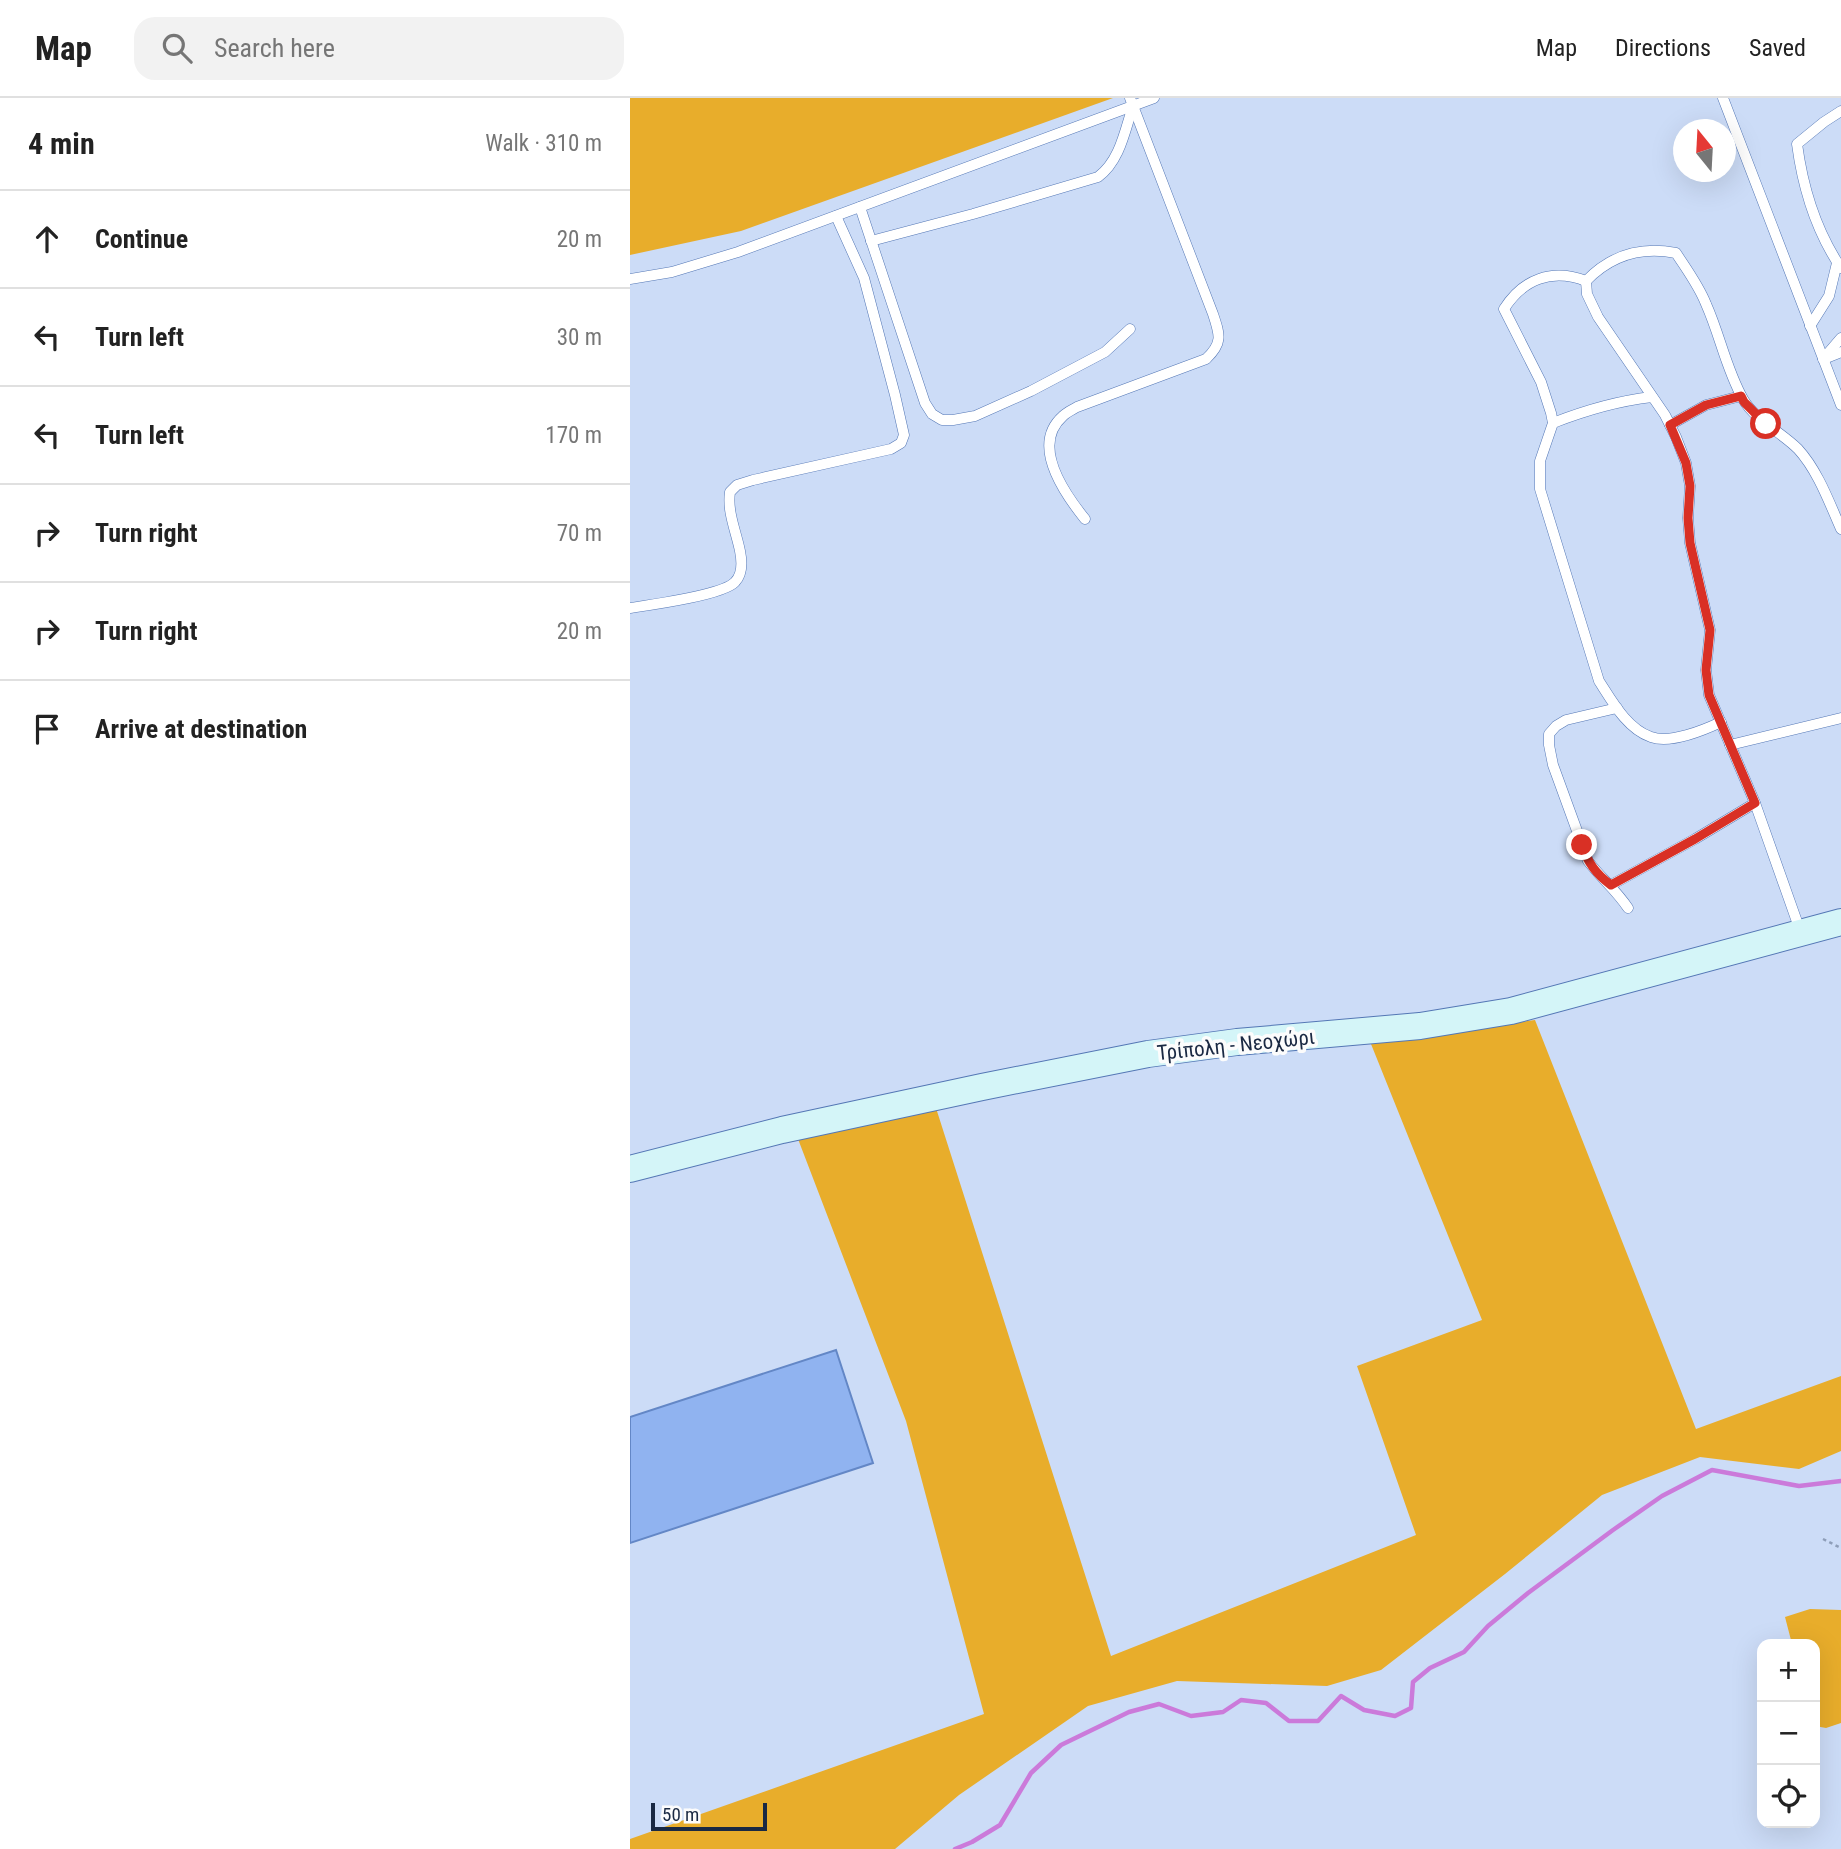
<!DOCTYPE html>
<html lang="en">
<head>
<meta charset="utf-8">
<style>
	:root { --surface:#fff; --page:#f2f2f2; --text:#222; --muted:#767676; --line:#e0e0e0 }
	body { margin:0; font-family:"Roboto Condensed",sans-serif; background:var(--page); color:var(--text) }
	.controls { position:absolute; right:21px; bottom:21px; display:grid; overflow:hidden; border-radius:14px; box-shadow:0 7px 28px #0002 }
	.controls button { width:63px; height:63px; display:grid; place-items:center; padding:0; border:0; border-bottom:2px solid var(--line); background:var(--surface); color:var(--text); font:35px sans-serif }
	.compass { position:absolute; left:1043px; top:21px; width:63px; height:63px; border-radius:50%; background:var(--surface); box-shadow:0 7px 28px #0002; rotate:342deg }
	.scale { position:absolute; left:21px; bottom:18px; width:116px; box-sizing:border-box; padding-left:7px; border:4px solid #1a2943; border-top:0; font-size:19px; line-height:24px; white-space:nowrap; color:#1a2943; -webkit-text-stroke:5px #fcfcfc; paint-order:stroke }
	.stop { position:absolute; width:21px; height:21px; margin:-16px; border:5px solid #d93025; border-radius:50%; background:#fff }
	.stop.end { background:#d93025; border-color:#fff; box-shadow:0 2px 7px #0008 }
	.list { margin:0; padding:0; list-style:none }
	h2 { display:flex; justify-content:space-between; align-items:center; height:91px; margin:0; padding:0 28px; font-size:30px }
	h2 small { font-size:23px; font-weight:400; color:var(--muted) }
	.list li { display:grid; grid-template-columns:46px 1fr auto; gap:21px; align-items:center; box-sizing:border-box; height:98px; padding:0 28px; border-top:2px solid var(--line) }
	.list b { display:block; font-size:26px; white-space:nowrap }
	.list em { font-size:23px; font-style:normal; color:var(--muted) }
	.icon { flex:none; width:38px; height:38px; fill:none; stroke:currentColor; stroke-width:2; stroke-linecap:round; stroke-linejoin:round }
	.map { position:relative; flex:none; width:1211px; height:1751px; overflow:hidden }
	header { display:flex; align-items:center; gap:42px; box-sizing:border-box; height:98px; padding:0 35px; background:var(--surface); border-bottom:2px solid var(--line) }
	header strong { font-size:33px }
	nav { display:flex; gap:38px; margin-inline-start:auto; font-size:24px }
	.search { width:490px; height:63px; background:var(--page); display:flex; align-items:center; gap:18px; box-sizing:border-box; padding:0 24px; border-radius:21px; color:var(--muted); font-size:26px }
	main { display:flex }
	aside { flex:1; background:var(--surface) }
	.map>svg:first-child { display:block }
	.green { fill:#e8ad2b }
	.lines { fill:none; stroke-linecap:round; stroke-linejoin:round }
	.stream { stroke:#cb7ada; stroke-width:4.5 }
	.building { fill:#90b3f0; stroke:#6387c6; stroke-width:2 }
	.service-casing { stroke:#5477b5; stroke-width:11 }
	.secondary-casing { stroke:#5477b5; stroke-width:28 }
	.path { stroke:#8e9eb9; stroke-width:2.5; stroke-dasharray:3.5 3.5; stroke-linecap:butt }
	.service { stroke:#fff; stroke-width:10 }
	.secondary { stroke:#d4f5f8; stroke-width:26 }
	.route { stroke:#d93025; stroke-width:9 }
	.labels { text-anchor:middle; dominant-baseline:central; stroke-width:7; stroke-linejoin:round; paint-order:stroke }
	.street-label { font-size:21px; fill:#1a2943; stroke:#fcfcfc }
</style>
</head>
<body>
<header>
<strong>Map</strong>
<div class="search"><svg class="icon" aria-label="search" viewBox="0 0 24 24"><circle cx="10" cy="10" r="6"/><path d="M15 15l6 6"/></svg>Search here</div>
<nav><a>Map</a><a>Directions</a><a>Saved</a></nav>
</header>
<main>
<aside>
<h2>4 min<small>Walk · 310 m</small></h2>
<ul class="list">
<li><svg class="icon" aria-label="ahead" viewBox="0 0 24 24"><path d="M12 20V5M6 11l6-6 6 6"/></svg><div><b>Continue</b></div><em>20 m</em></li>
<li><svg class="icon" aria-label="left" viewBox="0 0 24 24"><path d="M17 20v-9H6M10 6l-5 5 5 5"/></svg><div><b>Turn left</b></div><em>30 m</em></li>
<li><svg class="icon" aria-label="left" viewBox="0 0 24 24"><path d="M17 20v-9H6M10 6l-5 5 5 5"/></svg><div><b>Turn left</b></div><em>170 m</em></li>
<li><svg class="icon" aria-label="right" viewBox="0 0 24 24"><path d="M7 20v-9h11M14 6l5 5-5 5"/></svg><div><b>Turn right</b></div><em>70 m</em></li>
<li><svg class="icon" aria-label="right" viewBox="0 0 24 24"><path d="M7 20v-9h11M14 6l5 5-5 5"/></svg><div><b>Turn right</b></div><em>20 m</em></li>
<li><svg class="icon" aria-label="arrive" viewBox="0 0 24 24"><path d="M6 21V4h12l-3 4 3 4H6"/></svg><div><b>Arrive at destination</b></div></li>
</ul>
</aside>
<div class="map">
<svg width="1211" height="1751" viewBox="0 0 1211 1751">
	<rect width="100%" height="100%" fill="#ccdcf7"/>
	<g class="green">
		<polygon points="0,0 483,0 111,133 0,157"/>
		<polygon points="905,922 1066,1331 1211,1278 1211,1353 1169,1371 1070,1359 972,1397 875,1476 751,1572 697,1588 547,1583 458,1608 329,1697 265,1751 0,1751 0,1741 354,1616 276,1323 168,1041 306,1010 481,1558 786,1437 727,1268 852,1222 741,946"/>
		<polygon points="1180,1511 1211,1512 1211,1625 1196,1630 1185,1628 1185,1546 1162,1546 1155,1519"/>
	</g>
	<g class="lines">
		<polyline class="stream" points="325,1751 342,1744 370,1727 401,1675 431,1647 499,1614 529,1606 561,1618 593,1614 611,1602 636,1605 659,1623 688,1623 711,1598 734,1612 765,1618 781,1610 783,1584 800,1570 834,1554 858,1528 898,1495 983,1432 1032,1398 1082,1372 1169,1388 1211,1383"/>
	</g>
	<polygon class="building" points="206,1252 243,1365 0,1445 0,1319"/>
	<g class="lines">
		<g class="service-casing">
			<g id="service">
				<polyline points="1093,0 1211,307"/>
				<path d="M1211,13L1194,24L1167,46C1173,91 1186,133 1211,170"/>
				<polyline points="230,109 295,305 302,316 312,322 323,322 345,318 401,293 475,254 500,231"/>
				<path d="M241,143L343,116L468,79C490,63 495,32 503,8"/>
				<polyline points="0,181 42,174 108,154 524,0"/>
				<polyline points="956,183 957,196 968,219 1035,317 1046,339 1056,365 1060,388 1058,420 1060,445 1080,532 1076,572 1079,597 1125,705 1171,835"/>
				<path d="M956,183C922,170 893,181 874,211L911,284L921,315L923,325L910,363V391L969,583C982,603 997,631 1021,639C1040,646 1074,632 1091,624"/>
				<path d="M956,183C981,157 1011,148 1046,155C1057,172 1069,188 1076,206C1090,237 1096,271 1113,301C1125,322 1151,334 1168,351C1188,373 1199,404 1211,431"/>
				<polyline points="1180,228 1199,198 1207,165"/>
				<polyline points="1193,261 1211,240"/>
				<polyline points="1194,261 1211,254"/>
				<path d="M923,325C956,312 987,303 1022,299"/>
				<polyline points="1040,327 1076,307 1111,298"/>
				<path d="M455,421C434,395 400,347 433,318C437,314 442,312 447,309L576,261C593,245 590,237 583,216L500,0"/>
				<path d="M0,510C20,507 93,497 105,484C113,476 112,463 110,453C106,433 97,414 100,394L107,387L123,382L261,351L271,345L274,337L265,297L234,180L206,118"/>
				<path d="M987,610L936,622L926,628L919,636V647L923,667L958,763C971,780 986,792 998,810"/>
				<polyline points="1100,647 1211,620"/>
				<polyline points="981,787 1065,741 1125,705"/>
			</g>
		</g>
		<g class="secondary-casing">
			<polyline id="secondary" points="0,1071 152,1032 352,989 518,956 607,944 790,928 881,913 1211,824"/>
		</g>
		<polyline class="path" points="1193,1441 1211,1450"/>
		<use href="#service" class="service"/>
		<use href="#secondary" class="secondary"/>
	</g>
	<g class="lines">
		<path class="route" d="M952,747C958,765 966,776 981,787L1065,741L1125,705L1079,597L1076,572L1080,532L1060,445L1058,420L1060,388L1056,365L1040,327L1076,307L1111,298L1114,304L1136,326"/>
	</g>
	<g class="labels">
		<g class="street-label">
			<text transform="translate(606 947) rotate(-6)">Τρίπολη - Νεοχώρι</text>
		</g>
	</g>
</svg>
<div class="controls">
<button>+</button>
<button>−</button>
<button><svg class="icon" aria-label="locate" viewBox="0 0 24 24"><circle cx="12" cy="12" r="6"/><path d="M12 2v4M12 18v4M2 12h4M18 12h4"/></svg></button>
</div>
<svg class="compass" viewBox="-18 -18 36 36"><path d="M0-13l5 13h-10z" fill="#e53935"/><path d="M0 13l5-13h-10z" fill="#767676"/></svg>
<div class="scale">50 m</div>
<div class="stop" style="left:1136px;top:326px"></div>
<div class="stop end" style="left:952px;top:747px"></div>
</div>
</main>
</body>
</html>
